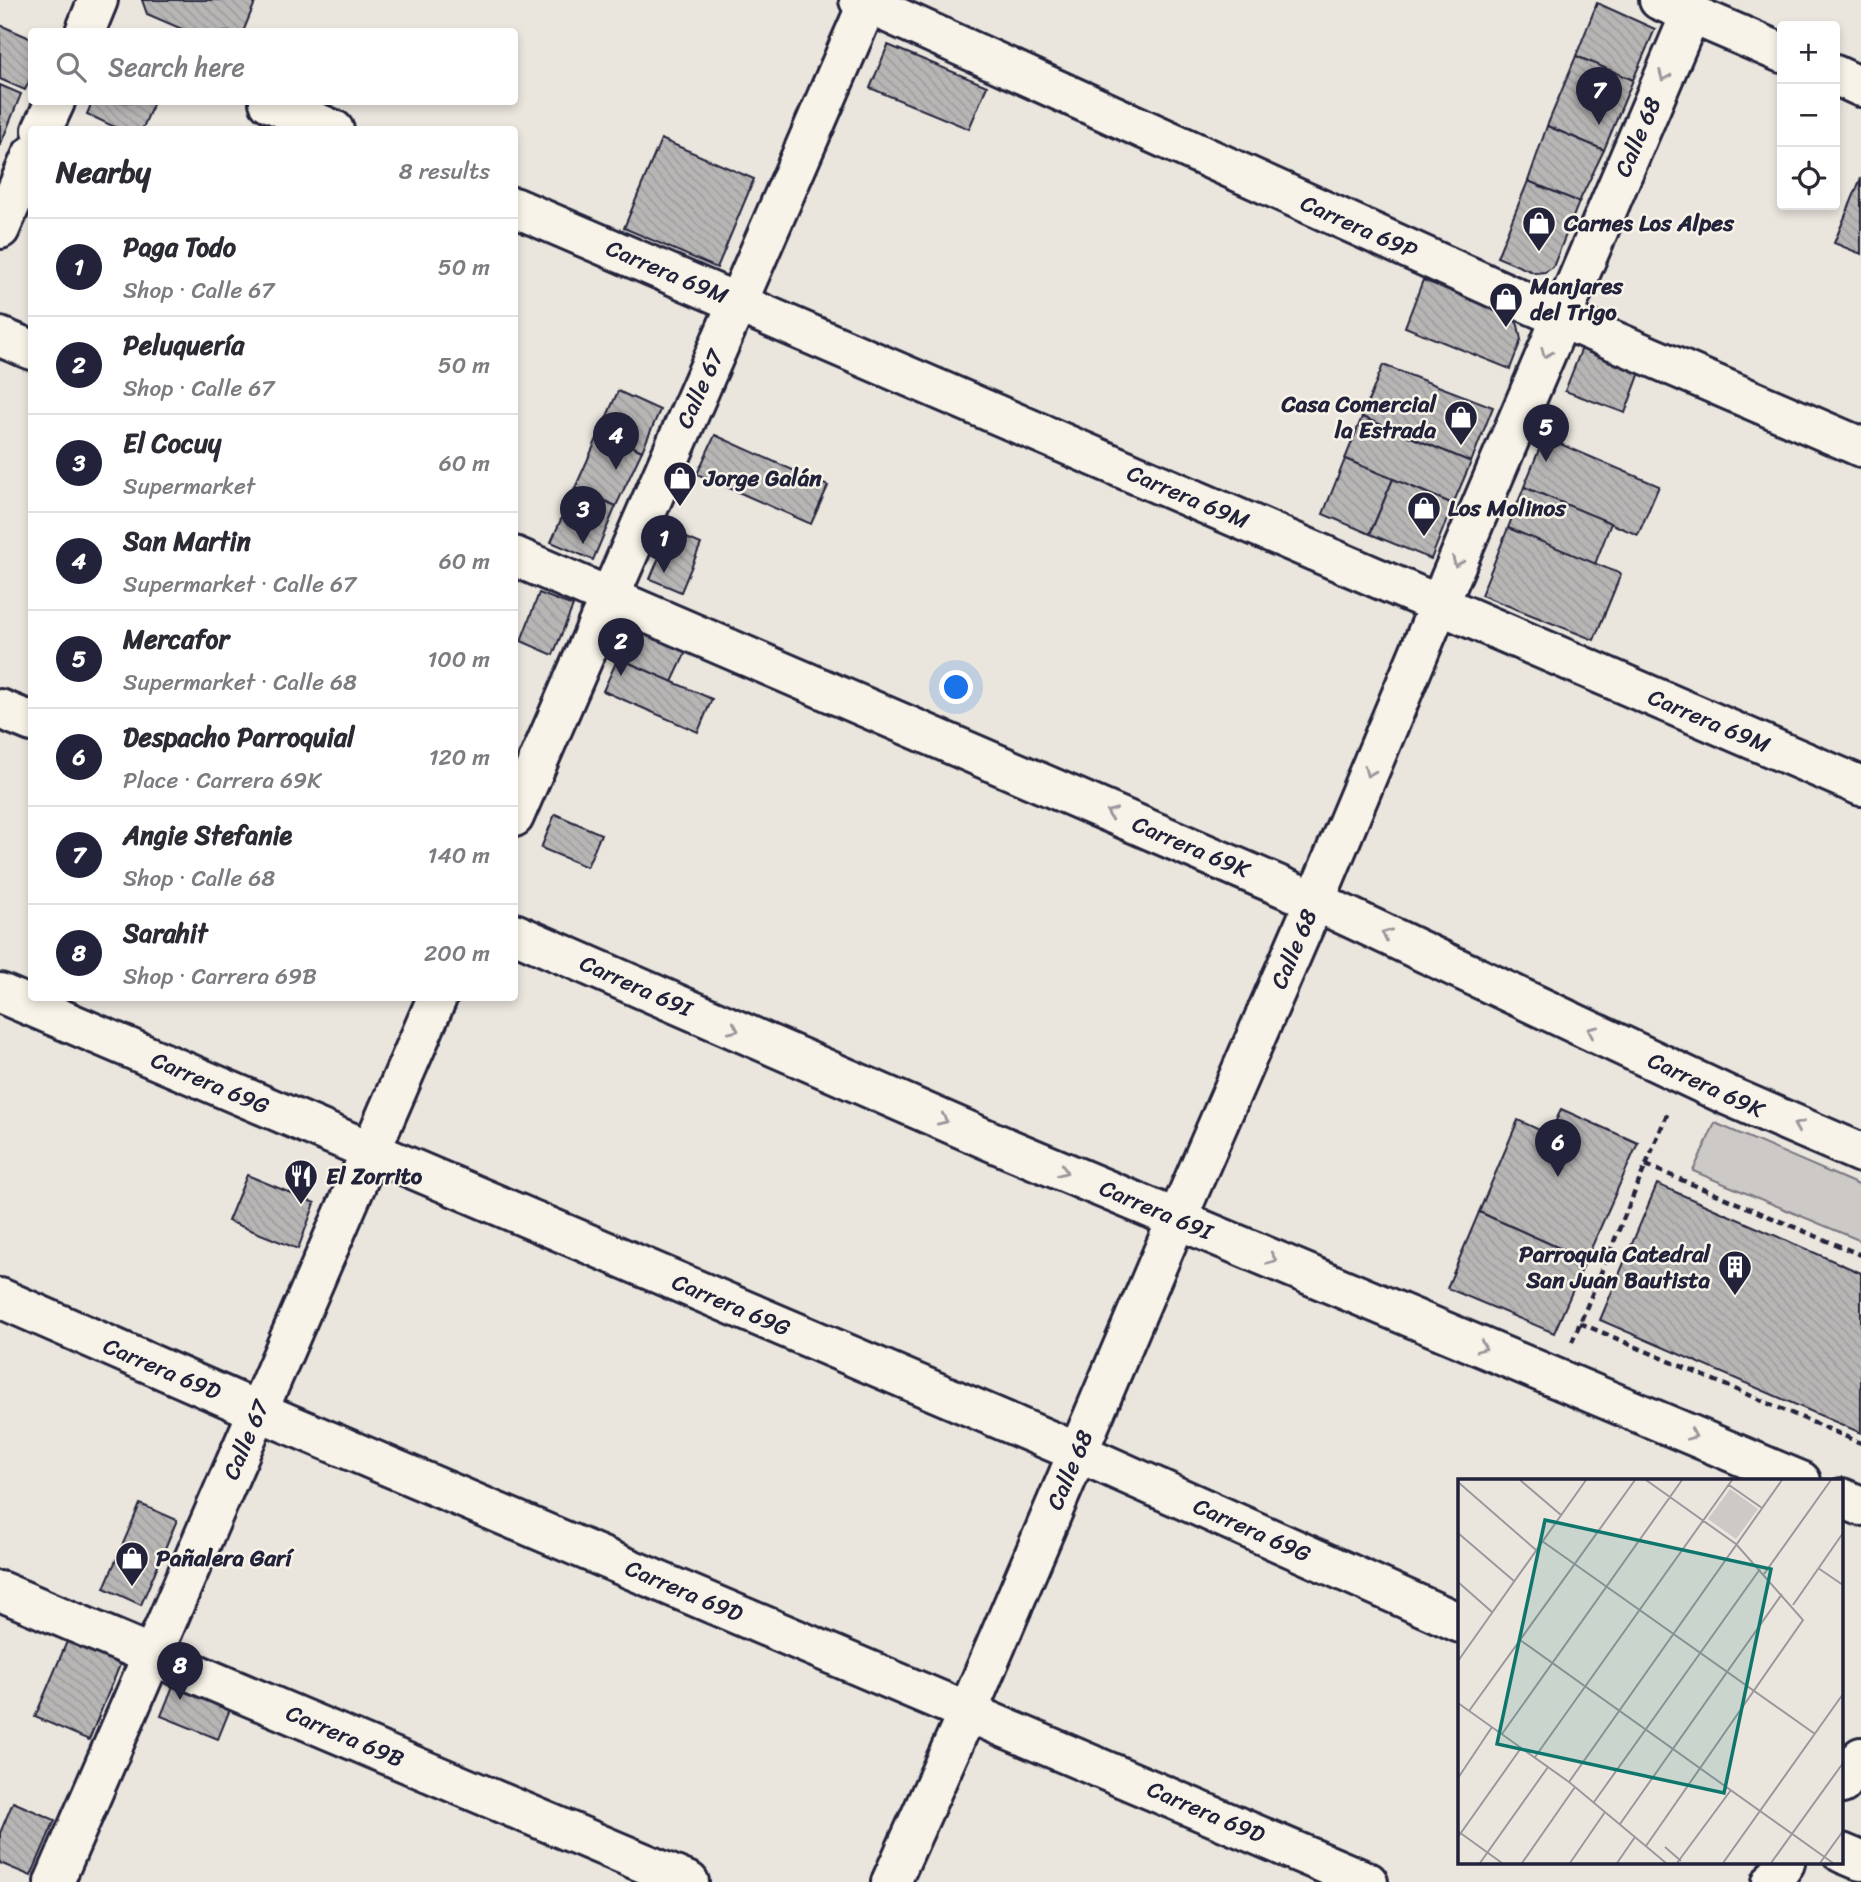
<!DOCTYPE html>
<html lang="en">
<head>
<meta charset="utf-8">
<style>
	:root { --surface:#fff; --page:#f7f7f7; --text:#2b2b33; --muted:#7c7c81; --line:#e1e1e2; --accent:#22223b }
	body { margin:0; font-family:Sriracha,sans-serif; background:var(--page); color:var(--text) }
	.controls { position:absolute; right:21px; top:21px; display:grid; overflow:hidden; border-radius:7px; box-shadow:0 4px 10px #0003 }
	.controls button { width:63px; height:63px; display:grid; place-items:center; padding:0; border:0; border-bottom:2px solid var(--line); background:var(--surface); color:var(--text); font:35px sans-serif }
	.you { position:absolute; left:957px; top:688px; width:24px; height:24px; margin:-18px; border:5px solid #fff; border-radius:50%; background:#1a73e8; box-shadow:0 0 0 10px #1a73e833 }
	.badge { display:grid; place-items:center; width:46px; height:46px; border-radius:50%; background:var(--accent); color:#fff; font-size:23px; font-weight:700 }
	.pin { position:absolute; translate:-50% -58px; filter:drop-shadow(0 2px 4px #0008) }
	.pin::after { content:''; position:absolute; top:37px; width:24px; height:21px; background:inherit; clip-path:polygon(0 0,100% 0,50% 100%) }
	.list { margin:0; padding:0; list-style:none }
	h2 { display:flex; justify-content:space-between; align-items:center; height:91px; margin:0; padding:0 28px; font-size:30px }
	h2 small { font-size:23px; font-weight:400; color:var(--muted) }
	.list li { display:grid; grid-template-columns:46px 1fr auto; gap:21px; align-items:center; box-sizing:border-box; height:98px; padding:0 28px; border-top:2px solid var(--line) }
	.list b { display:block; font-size:26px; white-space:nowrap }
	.list p { margin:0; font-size:23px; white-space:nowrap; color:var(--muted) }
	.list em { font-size:23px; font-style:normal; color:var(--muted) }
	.icon { flex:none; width:38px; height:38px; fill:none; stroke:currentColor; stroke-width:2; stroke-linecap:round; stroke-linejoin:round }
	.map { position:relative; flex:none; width:1861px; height:1882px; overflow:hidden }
	.search { position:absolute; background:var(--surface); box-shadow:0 4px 10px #0003; left:28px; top:28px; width:490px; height:77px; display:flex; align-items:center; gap:18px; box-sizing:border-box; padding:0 24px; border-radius:7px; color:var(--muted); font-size:26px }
	.panel { position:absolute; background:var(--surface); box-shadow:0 4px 10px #0003; left:28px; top:126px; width:490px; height:875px; border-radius:7px }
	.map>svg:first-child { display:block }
	.garden { fill:#cdc9c6; stroke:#787680; stroke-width:2 }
	.building { fill:url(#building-back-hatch); stroke:#22223b; stroke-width:2 }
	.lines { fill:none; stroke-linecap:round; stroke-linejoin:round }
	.street-casing { stroke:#22223b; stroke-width:44 }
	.secondary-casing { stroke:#22223b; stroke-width:44 }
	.path { stroke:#22223b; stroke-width:4.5; stroke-dasharray:7 5; stroke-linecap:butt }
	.street { stroke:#f7f3e8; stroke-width:38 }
	.secondary { stroke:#f7f3e8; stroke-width:38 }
	.oneway { stroke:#97959a }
	.labels { text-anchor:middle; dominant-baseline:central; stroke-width:5; stroke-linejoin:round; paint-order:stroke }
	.street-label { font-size:23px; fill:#22223b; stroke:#f7f3e8 }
	.poi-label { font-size:23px; font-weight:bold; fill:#22223b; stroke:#f7f3e8; text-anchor:start }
	.inset-road { fill:none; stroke:#9a989d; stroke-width:2 }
	.view { fill:#0f766e; fill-opacity:0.15; stroke:#0f766e; stroke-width:3.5 }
	.inset-edge { fill:none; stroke:#22223b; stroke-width:3.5 }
</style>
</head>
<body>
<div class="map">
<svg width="1861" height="1882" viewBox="0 0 1861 1882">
	<defs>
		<pattern id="building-back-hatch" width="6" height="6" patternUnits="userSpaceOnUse" patternTransform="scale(1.75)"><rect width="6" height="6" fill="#b8b6b5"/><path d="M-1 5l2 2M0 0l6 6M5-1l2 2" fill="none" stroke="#9e9c9d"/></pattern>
	</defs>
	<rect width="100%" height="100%" fill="#eae6de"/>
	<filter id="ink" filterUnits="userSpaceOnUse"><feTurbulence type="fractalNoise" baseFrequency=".0143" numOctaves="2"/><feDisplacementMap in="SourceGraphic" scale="14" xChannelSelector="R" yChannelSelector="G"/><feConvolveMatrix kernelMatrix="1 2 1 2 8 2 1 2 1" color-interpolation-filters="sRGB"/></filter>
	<g filter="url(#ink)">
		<polygon class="garden" points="1715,1123 1861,1186 1861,1241 1693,1171"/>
		<g class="building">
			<polygon points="142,0 256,0 243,32 189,32 147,14"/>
			<polygon points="1597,3 1655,29 1633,80 1576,56"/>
			<polygon points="0,25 32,39 32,75 25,90 0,79"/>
			<polygon points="888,45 987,86 969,129 870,88"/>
			<polygon points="1576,56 1633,80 1604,150 1547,126"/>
			<polygon points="0,85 21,94 0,146"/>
			<polygon points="92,102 154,102 142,130 121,130 87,114"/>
			<polygon points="1547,126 1604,150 1579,202 1528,181"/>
			<polygon points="661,139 754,179 717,268 624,228"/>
			<polygon points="1861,178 1861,254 1834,243"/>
			<polygon points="1528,181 1579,202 1553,267 1545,272 1535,273 1497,257"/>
			<polygon points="1423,280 1512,315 1518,325 1521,340 1510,369 1405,327"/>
			<polygon points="1583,345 1642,367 1625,413 1565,391"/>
			<polygon points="1383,365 1493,407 1471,462 1362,417"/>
			<polygon points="618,391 660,410 642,451 600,432"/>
			<polygon points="1362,417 1471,462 1453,504 1345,459"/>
			<polygon points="600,432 642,451 616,506 575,488"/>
			<polygon points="715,435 828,486 811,524 697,474"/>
			<polygon points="1544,437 1659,486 1638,535 1524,487"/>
			<polygon points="1345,459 1393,479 1370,534 1323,514"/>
			<polygon points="1393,479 1453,504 1431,559 1370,534"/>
			<polygon points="1524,487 1611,523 1595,564 1508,528"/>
			<polygon points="575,488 616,506 593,560 551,542"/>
			<polygon points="1508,528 1621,574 1594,640 1481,595"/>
			<polygon points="670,531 701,544 681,592 650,579"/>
			<polygon points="539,593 573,606 553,655 521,641"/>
			<polygon points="632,624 687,650 672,682 618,658"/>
			<polygon points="618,658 712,699 698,732 603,691"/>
			<polygon points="555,814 601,834 587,867 541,848"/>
			<polygon points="1561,1109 1638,1143 1586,1260 1479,1212 1518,1120 1550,1135"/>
			<polygon points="247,1175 315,1203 298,1249 228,1221"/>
			<polygon points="1657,1184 1861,1273 1861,1433 1600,1320"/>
			<polygon points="1479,1212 1586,1260 1554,1333 1447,1288"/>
			<polygon points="140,1504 177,1520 141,1605 104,1588"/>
			<polygon points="71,1632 124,1655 89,1740 35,1717"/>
			<polygon points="175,1681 232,1704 218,1739 161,1716"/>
			<polygon points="13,1802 55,1820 31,1876 0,1863 0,1833"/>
		</g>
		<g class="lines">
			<g class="street-casing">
				<g id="street">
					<polyline points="859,0 1561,318 1861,447"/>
					<polyline points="269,102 334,130"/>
					<polyline points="514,207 1861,786"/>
					<polyline points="514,817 869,0"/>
					<polyline points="0,993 1077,1452 1460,1623"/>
					<polyline points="0,1298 258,1411 1368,1882"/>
					<polyline points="0,1591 689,1882"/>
					<polyline points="1842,1784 1861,1757"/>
					<polyline points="1842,1853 1861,1861"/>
					<polyline points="54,1882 437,998"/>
					<polyline points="891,1882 968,1711 1177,1219 1315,901 1439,605 1691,13"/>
					<polyline points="1772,1882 1785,1863"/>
				</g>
			</g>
			<g class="secondary-casing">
				<g id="secondary">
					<polyline points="1659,0 1782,53"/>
					<polyline points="85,32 98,0"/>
					<polyline points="1835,75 1861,87"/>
					<polyline points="42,130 55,102"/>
					<polyline points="0,229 32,155"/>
					<polyline points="0,337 32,350"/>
					<polyline points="514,556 1315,901 1729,1096 1861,1153"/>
					<polyline points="0,709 32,722"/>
					<polyline points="514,933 1000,1145 1801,1481"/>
					<polyline points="1842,1498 1861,1506"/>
				</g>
			</g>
			<g class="path">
				<polyline points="1646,1165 1861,1255"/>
				<polyline points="1580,1323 1861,1443"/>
				<polyline points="1572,1342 1668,1112"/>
			</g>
			<use href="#street" class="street"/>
			<use href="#secondary" class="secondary"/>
		</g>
		<defs><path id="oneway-chevron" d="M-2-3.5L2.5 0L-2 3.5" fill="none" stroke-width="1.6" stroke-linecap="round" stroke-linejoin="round" transform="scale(1.75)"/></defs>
		<g class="oneway">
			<use href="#oneway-chevron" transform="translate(1664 76) rotate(113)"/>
			<use href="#oneway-chevron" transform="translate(1546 353) rotate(113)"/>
			<use href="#oneway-chevron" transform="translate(1457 562) rotate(113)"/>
			<use href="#oneway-chevron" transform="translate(1369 772) rotate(113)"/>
			<use href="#oneway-chevron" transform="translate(1111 813) rotate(-157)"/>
			<use href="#oneway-chevron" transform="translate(1386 934) rotate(-155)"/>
			<use href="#oneway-chevron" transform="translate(734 1029) rotate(24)"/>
			<use href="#oneway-chevron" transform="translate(1592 1031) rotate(-155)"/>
			<use href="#oneway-chevron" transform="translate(943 1120) rotate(24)"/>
			<use href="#oneway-chevron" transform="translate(1798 1126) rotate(-157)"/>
			<use href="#oneway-chevron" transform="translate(1063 1171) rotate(23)"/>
			<use href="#oneway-chevron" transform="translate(1272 1259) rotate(23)"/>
			<use href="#oneway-chevron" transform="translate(1482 1347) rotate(23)"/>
			<use href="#oneway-chevron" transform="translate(1692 1435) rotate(23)"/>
		</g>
	</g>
	<defs>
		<g id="shop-pin" transform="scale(1.75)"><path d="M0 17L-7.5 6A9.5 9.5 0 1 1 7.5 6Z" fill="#22223b" stroke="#f7f3e8"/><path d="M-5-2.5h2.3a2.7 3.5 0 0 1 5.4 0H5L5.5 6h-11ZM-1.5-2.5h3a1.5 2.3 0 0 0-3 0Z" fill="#fff"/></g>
		<g id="restaurant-pin" transform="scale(1.75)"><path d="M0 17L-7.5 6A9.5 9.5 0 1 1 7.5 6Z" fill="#22223b" stroke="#f7f3e8"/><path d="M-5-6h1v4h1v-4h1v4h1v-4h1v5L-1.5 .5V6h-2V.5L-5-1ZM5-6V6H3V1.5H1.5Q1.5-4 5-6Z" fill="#fff"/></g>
		<g id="building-pin" transform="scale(1.75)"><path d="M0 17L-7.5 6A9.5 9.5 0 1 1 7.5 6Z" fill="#22223b" stroke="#f7f3e8"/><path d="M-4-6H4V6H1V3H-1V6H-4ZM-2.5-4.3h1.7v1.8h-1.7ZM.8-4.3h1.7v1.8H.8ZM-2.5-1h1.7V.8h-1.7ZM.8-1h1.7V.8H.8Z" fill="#fff"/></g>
	</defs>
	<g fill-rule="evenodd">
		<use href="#shop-pin" x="1539" y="223"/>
		<use href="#shop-pin" x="1506" y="299"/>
		<use href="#shop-pin" x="1461" y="417"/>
		<use href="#shop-pin" x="680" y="478"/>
		<use href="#shop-pin" x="1424" y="508"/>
		<use href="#restaurant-pin" x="301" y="1176"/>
		<use href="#building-pin" x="1735" y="1267"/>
		<use href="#shop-pin" x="132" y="1558"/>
	</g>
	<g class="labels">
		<g class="street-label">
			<text transform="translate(1638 137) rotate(-67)">Calle 68</text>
			<text transform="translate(1359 227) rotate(24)">Carrera 69P</text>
			<text transform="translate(667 272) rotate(23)">Carrera 69M</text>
			<text transform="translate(700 389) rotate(-66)">Calle 67</text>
			<text transform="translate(1188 497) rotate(23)">Carrera 69M</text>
			<text transform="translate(1709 721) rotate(23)">Carrera 69M</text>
			<text transform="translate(1191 847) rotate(23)">Carrera 69K</text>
			<text transform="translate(1294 949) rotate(-67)">Calle 68</text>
			<text transform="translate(636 986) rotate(24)">Carrera 69I</text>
			<text transform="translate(210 1083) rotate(23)">Carrera 69G</text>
			<text transform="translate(1706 1085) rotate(25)">Carrera 69K</text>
			<text transform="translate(1156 1210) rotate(23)">Carrera 69I</text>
			<text transform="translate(731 1305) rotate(23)">Carrera 69G</text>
			<text transform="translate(162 1369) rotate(23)">Carrera 69D</text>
			<text transform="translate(246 1440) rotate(-67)">Calle 67</text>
			<text transform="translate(1070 1470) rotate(-67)">Calle 68</text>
			<text transform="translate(1252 1530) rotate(24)">Carrera 69G</text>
			<text transform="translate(684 1591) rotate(23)">Carrera 69D</text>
			<text transform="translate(345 1736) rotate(23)">Carrera 69B</text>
			<text transform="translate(1206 1812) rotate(23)">Carrera 69D</text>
		</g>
		<g class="poi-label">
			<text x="1564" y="223">Carnes Los Alpes</text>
			<text x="1530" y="286">Manjares<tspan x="1530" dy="26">del Trigo</tspan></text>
			<text x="1436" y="404" text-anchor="end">Casa Comercial<tspan x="1436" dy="26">la Estrada</tspan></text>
			<text x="704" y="478">Jorge Galán</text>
			<text x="1448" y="508">Los Molinos</text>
			<text x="326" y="1176">El Zorrito</text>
			<text x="1710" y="1254" text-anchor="end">Parroquia Catedral<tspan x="1710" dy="26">San Juan Bautista</tspan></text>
			<text x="156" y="1558">Pañalera Garí</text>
		</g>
	</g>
	<g transform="translate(1458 1479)">
		<rect width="385" height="385" fill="#eae6de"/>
		<path d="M272,10L300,30L278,60L250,40Z" fill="#cdc9c6"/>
		<path d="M285,26L295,34L280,52L270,44Z" fill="#cdc9c6"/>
		<path class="inset-road" d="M62,1L103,36M188,1L278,65L345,141L188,367M0,3L78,71M271,6L304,29M0,54L56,102M84,62L357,255M360,89L385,106M306,95L373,1M0,103L34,133M335,126L385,54M62,161L375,384M0,182L128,1M0,224L111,303L208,384M11,232L177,1M44,255L224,1M77,278L274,1M0,299L34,248M111,303L324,1M136,323L302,90M162,345L324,115M1,353L44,384M0,358L63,269M207,368L223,382M22,384L90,288M64,384L117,308M112,384L147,333M159,384L177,358M219,384L273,311M265,384L385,215M313,384L385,284M362,384L385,352"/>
		<path class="view" d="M87,41L313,90L266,314L39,265Z"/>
		<rect width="385" height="385" class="inset-edge"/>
	</g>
</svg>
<div class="controls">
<button>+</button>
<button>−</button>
<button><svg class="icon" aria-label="locate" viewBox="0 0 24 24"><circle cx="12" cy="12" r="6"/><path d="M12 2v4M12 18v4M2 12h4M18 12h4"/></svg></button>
</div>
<div class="you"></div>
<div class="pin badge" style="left:664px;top:573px">1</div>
<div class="pin badge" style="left:621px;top:676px">2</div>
<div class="pin badge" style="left:583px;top:544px">3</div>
<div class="pin badge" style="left:616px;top:470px">4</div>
<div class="pin badge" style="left:1546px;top:462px">5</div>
<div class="pin badge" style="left:1558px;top:1177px">6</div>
<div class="pin badge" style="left:1599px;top:125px">7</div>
<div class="pin badge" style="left:180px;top:1700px">8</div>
<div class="search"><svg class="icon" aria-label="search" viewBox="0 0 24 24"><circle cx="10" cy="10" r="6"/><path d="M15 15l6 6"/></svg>Search here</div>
<section class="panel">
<h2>Nearby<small>8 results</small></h2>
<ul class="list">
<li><span class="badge">1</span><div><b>Paga Todo</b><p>Shop · Calle 67</p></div><em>50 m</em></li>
<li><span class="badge">2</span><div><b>Peluquería</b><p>Shop · Calle 67</p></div><em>50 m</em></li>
<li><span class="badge">3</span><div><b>El Cocuy</b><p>Supermarket</p></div><em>60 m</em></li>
<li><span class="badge">4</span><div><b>San Martin</b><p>Supermarket · Calle 67</p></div><em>60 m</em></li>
<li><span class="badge">5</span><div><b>Mercafor</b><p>Supermarket · Calle 68</p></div><em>100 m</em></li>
<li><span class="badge">6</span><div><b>Despacho Parroquial</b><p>Place · Carrera 69K</p></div><em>120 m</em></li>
<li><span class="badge">7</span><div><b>Angie Stefanie</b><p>Shop · Calle 68</p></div><em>140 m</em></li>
<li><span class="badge">8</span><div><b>Sarahit</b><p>Shop · Carrera 69B</p></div><em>200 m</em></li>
</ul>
</section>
</div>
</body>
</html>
